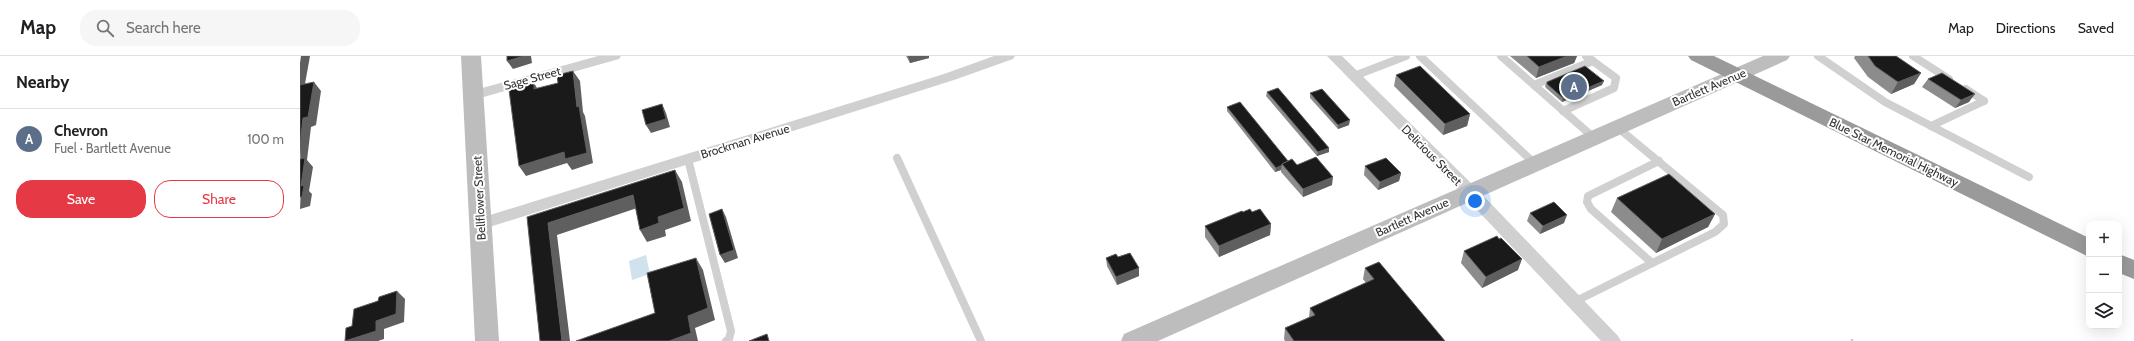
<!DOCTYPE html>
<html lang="en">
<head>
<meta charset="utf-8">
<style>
	:root { --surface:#fff; --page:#f6f6f6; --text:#202124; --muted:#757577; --line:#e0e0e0; --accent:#e63946 }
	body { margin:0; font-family:Cabin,sans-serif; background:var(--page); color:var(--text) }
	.controls { position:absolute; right:12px; bottom:12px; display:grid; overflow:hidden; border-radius:8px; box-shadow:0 4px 16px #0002 }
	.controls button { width:36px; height:36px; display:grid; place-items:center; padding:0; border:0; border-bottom:1px solid var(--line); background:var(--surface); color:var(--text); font:20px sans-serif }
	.you { position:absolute; left:1175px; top:145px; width:14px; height:14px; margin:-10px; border:3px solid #fff; border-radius:50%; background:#1a73e8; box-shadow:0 0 0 6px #1a73e833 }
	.badge { display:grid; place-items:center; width:26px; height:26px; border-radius:50%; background:var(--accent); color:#fff; font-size:13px; font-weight:700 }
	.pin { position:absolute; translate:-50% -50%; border:2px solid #fff; box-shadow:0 1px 4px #0006 }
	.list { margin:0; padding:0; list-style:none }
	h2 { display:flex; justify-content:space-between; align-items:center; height:52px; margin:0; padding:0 16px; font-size:17px }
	h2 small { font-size:13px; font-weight:400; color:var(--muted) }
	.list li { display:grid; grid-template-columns:26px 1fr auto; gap:12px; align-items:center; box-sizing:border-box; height:60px; padding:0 16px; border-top:1px solid var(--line) }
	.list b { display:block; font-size:15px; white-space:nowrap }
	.list p { margin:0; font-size:13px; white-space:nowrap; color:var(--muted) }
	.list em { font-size:13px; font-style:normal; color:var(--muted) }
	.actions { display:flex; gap:8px; padding:12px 16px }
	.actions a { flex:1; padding:9px 0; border:1px solid var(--accent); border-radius:16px; text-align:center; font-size:14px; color:var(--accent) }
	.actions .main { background:var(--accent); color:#fff }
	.icon { flex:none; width:22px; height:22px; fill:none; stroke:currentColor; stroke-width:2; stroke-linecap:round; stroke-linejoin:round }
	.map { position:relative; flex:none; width:1834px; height:285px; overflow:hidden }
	header { display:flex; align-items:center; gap:24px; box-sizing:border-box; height:56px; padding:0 20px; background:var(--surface); border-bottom:1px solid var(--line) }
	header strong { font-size:19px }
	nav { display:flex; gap:22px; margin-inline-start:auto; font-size:14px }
	.search { width:280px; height:36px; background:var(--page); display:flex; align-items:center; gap:10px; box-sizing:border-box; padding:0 14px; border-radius:16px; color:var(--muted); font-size:15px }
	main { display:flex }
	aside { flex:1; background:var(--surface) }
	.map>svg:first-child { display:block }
	.water { fill:#cfe2ee }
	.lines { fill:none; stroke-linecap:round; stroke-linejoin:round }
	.path { stroke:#cdcdcd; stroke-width:2.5; stroke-dasharray:2 2; stroke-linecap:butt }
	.lane { stroke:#d0d0d0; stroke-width:8 }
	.street { fill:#d0d0d0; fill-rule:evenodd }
	.secondary { fill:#bdbdbd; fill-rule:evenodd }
	.highway { fill:#9a9a9a; fill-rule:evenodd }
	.wall { fill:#8c8c8c }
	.shaded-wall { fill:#5f5f5f }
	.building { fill:#1a1a1a; stroke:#5f5f5f }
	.labels { text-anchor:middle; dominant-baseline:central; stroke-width:4; stroke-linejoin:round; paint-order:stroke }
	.street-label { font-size:12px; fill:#333; stroke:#fff }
</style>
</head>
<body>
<header>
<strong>Map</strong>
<div class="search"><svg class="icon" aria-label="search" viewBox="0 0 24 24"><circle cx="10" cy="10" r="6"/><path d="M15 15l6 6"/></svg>Search here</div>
<nav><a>Map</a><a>Directions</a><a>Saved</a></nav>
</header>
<main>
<aside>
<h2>Nearby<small></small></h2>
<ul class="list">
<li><span class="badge" style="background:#5c6f8a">A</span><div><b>Chevron</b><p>Fuel · Bartlett Avenue</p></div><em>100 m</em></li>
</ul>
<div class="actions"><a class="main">Save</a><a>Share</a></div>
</aside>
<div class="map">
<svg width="1834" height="285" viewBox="0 0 1834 285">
	<rect width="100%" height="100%" fill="#fff"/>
	<polygon class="water" points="346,199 350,218 332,224 329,205"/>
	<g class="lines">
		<polyline class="path" points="1552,283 1552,285"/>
		<g class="lane">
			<polyline points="1120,0 1234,107"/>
			<polyline points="1201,0 1293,81"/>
			<polyline points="1518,0 1585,46 1729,121"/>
			<polyline points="1613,0 1649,23"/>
			<polyline points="1054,20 1106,0"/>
			<polyline points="1234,29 1293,5"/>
			<polyline points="1666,33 1684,45"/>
			<polyline points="1263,55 1314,32 1316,22 1286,0"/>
			<polyline points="1631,70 1684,45"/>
			<polyline points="597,102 681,285"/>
			<polyline points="388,103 431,275 429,283 426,285"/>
			<polyline points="1352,207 1291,153 1287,146 1288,140 1359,105"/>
			<polyline points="1274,246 1415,176 1424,168 1423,159 1317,71"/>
		</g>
		<g class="street">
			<polygon points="298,0 321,0 319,3 173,44 168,42 166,39 168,36"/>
			<polygon points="694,0 715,0 713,3 654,24 180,174 174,172 172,168 174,164 644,18"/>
			<polygon points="1027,0 1042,0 1175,131 1318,280 1321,285 1301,285 1163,139"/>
		</g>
		<g class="secondary">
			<polygon points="161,0 181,0 199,285 175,285"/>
			<polygon points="1463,0 1490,0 1487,4 858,285 821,285 824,278"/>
		</g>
		<g class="highway">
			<polygon points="1388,0 1414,0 1789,182 1789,201 1391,4"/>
			<polygon points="1819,198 1834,204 1834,223 1819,217"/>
		</g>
	</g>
	<g class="wall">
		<polygon points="606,0 629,0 629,2 610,7"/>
		<polygon points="1210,0 1277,0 1274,7 1236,22"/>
		<polygon points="1555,0 1596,0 1621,17 1614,28 1591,38 1568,21 1554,2"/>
		<polygon points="1096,19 1170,58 1167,70 1143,79 1094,30"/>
		<polygon points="1628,23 1669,46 1655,52 1622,31"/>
		<polygon points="1247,26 1302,29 1262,46 1246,32 1245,30"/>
		<polygon points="967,36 1029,96 1017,100 966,40"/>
		<polygon points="1010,37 1049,69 1038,73 1010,42"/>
		<polygon points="927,51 988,105 997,109 1032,129 1003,141 981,116 981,114 975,116 927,55"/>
		<polygon points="1065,110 1101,117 1099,125 1078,134 1064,119"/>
		<polygon points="1317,142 1415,158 1408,171 1356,197 1311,156"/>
		<polygon points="943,156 952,156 971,168 970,179 919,201 905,181 905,170"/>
		<polygon points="1230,157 1264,167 1240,178 1227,165"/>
		<polygon points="1199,183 1218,214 1182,232 1161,207 1164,195"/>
		<polygon points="806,202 839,212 839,220 817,229 807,210"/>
		<polygon points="1065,212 1145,285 985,285 984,283 985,272 1009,261 1010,252 1066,227 1063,223"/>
	</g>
	<g class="shaded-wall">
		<polygon points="1,0 10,0 3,39 0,36 0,7"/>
		<polygon points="224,0 231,0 232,7 213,13 207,5"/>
		<polygon points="608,0 629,0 629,2 610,7"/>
		<polygon points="1267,0 1277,0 1274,7 1236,22 1239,11"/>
		<polygon points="273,15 280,25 283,56 285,60 293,107 272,114 267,107 226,120 219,110 277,51"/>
		<polygon points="1621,17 1614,28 1591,38 1598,26"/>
		<polygon points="1304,25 1302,29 1262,46 1263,42"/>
		<polygon points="14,26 21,35 16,69 11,71 7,104 13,111 9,135 12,138 10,150 0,153 1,130 0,90 3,62"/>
		<polygon points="234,27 240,37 234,33"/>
		<polygon points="1675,38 1669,46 1655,52 1661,44"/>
		<polygon points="362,48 366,57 370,71 351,77 346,69"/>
		<polygon points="1170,58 1167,70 1143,79 1145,68"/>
		<polygon points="1050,64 1049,69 1038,73 1038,69"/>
		<polygon points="1029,92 1029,96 1017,100 1018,96"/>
		<polygon points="982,109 981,114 975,116 976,112"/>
		<polygon points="375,114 382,126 391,165 365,174 366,180 347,186 340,174 358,161"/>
		<polygon points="1101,117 1099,125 1078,134 1080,126"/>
		<polygon points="1033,121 1032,129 1003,141 1003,133"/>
		<polygon points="333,139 340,151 257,179 270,285 262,285 248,167"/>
		<polygon points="422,153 426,161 438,202 425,207 420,199"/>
		<polygon points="1415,158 1408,171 1356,197 1362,183"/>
		<polygon points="1267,159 1264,167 1240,178 1243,170"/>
		<polygon points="971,168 970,179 919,201 919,190"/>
		<polygon points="396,202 403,214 415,264 395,272 398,285 369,285 388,260"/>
		<polygon points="1222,203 1218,214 1182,232 1186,221"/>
		<polygon points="839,212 839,220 817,229 816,221"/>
		<polygon points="97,235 105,243 104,266 84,273 84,283 78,285 46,285"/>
	</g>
	<g class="building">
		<polygon points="207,0 224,0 207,5"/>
		<polygon points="1227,0 1267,0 1239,11"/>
		<polygon points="1568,0 1596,0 1621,17 1598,26 1575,10"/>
		<polygon points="1120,10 1170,58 1145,68 1096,19"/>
		<polygon points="1285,10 1304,25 1263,42 1247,28 1247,26"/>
		<polygon points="273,15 277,51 279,50 287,97 265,103 264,96 219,110 209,34 234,27 234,33 258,27 257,19"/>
		<polygon points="1642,17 1675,38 1661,44 1628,23"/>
		<polygon points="14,26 8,61 3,62 0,90 0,29"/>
		<polygon points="978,32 1029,92 1018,96 967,36"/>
		<polygon points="1022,33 1050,64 1038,69 1010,37"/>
		<polygon points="940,46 988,105 982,108 982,109 976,112 927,51"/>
		<polygon points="362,48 366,63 346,69 342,54"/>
		<polygon points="1016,101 1033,121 1003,133 982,108 992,103 997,109"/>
		<polygon points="5,102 1,130 4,129 2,141 0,141 0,103"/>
		<polygon points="1086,102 1101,117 1080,126 1065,110"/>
		<polygon points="375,114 384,152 358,161 359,167 340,174 333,139 248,167 262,285 240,285 227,161"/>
		<polygon points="1369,118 1415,158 1362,183 1317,142"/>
		<polygon points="1254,146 1267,159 1243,170 1230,157"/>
		<polygon points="422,153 434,194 420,199 409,158"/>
		<polygon points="950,153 952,156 960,153 971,168 919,190 905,170 942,155 943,156"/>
		<polygon points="1197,180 1199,183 1201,182 1222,203 1186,221 1164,195"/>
		<polygon points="830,197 839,212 816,221 806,202 816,198 818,201"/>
		<polygon points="396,202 408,252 388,260 391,277 369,285 276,285 355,257 347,217"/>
		<polygon points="1079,206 1145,285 994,285 985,272 1015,259 1010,252 1074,223 1065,212"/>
		<polygon points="97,235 96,258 76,265 76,275 45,285 46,272 52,270 54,253 78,245 79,241"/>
		<polygon points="467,278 469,285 449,285"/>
	</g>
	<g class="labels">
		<g class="street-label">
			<text transform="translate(232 22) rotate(-15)">Sage Street</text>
			<text transform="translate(1409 31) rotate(-23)">Bartlett Avenue</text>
			<text transform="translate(445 85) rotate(-17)">Brockman Avenue</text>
			<text transform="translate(1594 96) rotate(26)">Blue Star Memorial Highway</text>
			<text transform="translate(1132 99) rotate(45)">Delicious Street</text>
			<text transform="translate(179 142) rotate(-93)">Bellflower Street</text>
			<text transform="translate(1112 161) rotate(-24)">Bartlett Avenue</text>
		</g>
	</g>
</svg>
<div class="controls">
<button>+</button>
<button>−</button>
<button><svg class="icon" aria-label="layers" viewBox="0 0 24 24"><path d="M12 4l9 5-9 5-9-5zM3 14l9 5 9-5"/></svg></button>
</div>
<div class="you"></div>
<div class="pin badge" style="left:1274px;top:31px;background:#5c6f8a">A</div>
</div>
</main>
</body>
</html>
